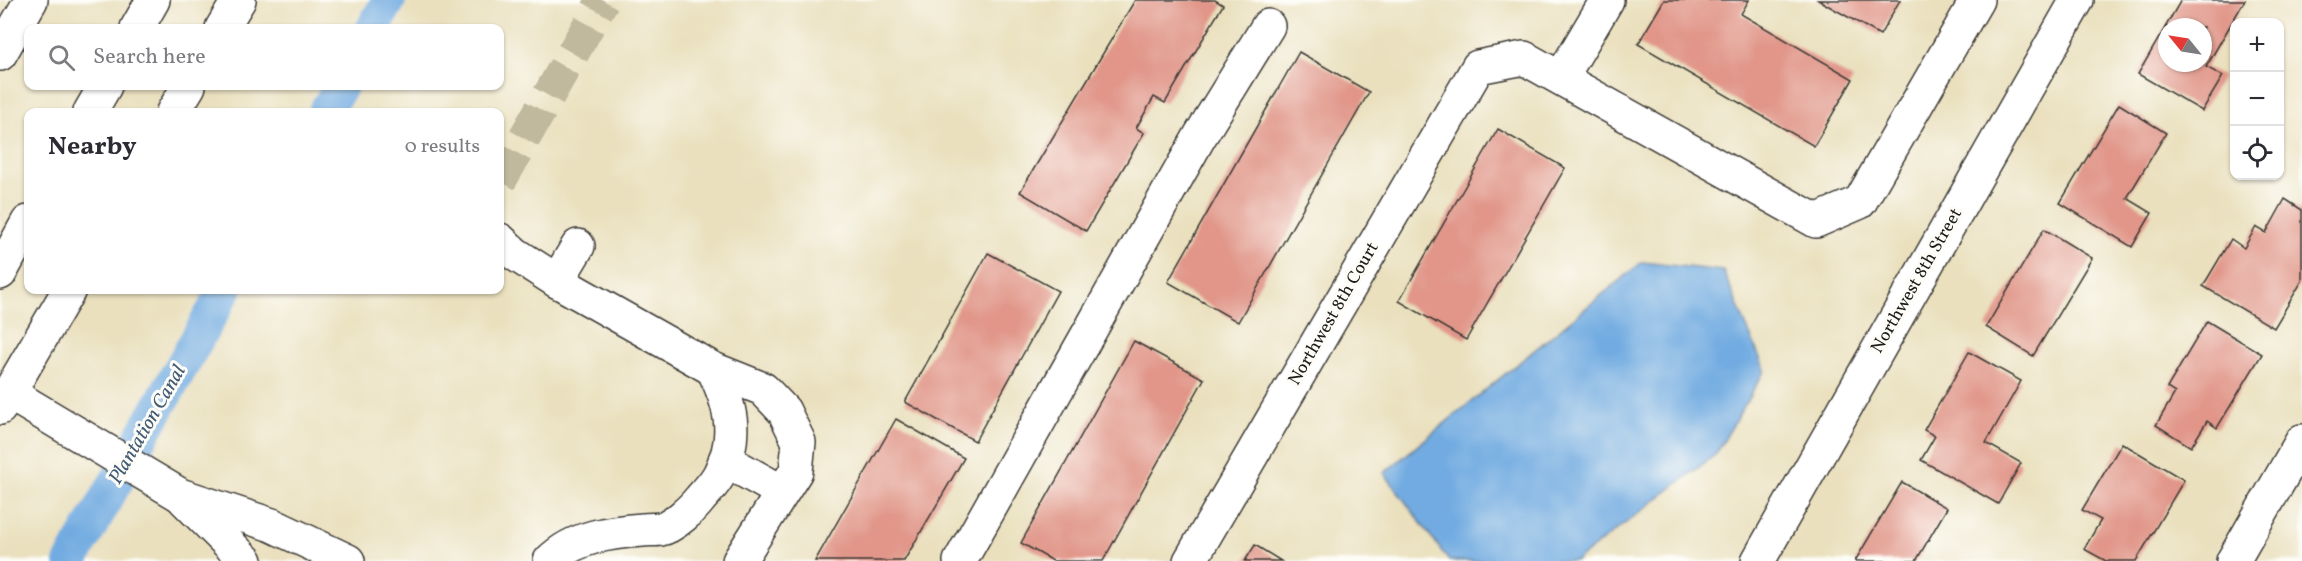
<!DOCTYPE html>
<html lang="en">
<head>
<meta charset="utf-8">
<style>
	:root { --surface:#fff; --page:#f7f7f7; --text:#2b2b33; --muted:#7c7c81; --line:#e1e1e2 }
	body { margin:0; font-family:Vollkorn,serif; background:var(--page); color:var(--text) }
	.controls { position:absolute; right:18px; top:18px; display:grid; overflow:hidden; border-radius:12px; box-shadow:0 2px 4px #0004 }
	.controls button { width:54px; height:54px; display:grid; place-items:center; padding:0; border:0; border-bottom:2px solid var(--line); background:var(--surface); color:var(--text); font:30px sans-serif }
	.compass { position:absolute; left:2158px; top:18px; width:54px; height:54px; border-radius:50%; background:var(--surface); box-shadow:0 2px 4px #0004; rotate:300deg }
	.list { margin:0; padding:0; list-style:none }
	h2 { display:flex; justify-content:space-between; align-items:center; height:78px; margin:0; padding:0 24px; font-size:26px }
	h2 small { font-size:20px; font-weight:400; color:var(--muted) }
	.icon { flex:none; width:33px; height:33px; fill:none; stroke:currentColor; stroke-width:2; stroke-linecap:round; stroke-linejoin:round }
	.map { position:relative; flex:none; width:2302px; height:561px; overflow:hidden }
	.search { position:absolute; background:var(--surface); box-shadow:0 2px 4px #0004; left:24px; top:24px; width:480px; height:66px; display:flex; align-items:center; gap:15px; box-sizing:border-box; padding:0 21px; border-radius:12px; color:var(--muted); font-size:22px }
	.panel { position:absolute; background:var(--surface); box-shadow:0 2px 4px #0004; left:24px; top:108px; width:480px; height:186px; border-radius:12px }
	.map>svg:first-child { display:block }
	.water { fill:#71abe1; stroke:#46647e; stroke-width:1.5 }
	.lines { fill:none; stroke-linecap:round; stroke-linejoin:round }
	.canal { stroke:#71abe1; stroke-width:34 }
	.building { fill:#e19689; fill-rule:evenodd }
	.minor-tunnel { stroke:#c1b99e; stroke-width:33; stroke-dasharray:33 16; stroke-linecap:butt }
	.minor-casing { stroke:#3b3934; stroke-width:36 }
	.major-casing { stroke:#3b3934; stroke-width:36 }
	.minor { stroke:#fff; stroke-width:33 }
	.major { stroke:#fff; stroke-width:33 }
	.labels { text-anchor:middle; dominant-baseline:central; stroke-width:6; stroke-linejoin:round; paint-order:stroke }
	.street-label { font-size:18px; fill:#1c1c1c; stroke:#fdfcf7 }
	.water-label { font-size:20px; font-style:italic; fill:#425c75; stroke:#fdfcf7 }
</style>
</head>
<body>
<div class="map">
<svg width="2302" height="561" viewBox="0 0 2302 561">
	<rect width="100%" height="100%" fill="#fdfcf7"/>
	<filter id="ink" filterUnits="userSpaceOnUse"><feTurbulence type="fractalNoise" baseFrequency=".0167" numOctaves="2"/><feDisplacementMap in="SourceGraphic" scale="12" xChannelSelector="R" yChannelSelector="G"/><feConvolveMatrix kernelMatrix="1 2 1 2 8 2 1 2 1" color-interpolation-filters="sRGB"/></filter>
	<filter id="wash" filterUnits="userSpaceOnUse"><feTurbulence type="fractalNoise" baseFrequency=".008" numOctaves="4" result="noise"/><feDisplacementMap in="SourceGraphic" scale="24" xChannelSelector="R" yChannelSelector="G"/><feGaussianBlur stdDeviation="1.35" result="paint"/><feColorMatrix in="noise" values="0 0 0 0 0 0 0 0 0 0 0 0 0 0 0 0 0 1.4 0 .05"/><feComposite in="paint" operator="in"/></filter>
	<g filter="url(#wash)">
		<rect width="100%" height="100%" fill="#eae0be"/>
		<polygon class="water" points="1642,262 1723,271 1765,370 1716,454 1576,561 1449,561 1384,473"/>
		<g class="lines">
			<g class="canal">
				<polyline points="373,28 389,0"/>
				<polyline points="325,112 341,86"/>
				<polyline points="71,561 225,290"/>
			</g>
		</g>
		<g id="blocks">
			<g class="building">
				<polygon points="1135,0 1215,0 1223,5 1165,103 1154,97 1136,128 1144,133 1086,231 1020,192"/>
				<polygon points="1664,0 1749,0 1741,14 1853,79 1814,146 1638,44"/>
				<polygon points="1818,0 1900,0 1880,35"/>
				<path d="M2181,0H2245L2206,67L2223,76L2202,111L2138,74ZM2167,27H2203V63H2167Z"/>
				<polygon points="1299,52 1369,92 1238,322 1168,282"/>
				<polygon points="2119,104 2166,133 2127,198 2152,213 2132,247 2060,203"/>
				<polygon points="1498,129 1565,168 1466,340 1399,301"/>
				<polygon points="2285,199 2302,210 2302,281 2274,328 2203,286 2231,239 2244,248 2256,227 2266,233"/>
				<polygon points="2044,229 2092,258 2033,356 1986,327"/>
				<polygon points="988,253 1058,291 975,441 905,402"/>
				<polygon points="2207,321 2262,354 2217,428 2207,421 2191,447 2156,425 2175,393 2167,388"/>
				<polygon points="1134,341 1204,379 1103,561 1053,561 1021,543"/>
				<polygon points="1969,352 2021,381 1986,443 2021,463 1998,504 1921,460 1935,436 1924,430"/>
				<polygon points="896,419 964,458 904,561 815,561"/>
				<polygon points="2122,443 2184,480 2136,561 2106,561 2084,549 2101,520 2082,510"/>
				<polygon points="1902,482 1947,508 1916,561 1855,561"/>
				<polygon points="1255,545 1281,561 1245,561"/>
			</g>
		</g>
	</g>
	<g filter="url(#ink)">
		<use href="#blocks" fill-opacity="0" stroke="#3b3934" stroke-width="1.5"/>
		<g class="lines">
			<polyline class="minor-tunnel" points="500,181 603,0"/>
			<g class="minor-casing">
				<g id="minor">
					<polyline points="0,54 31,0"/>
					<polyline points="1561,78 1607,0"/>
					<polyline points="500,240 515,254 557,281 713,369 763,389 784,411 799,442 796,471 739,561"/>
					<polyline points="557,281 578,246"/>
					<polyline points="9,393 180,495 272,525 348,561"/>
					<polyline points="725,460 782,492"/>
					<polyline points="184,499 246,561"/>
					<path d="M550,561C574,537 610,532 643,530C649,529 656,530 661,529C673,527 693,508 700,499C707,491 716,482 720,473C739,436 731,405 713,369"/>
					<polyline points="960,561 1200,136 1268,26"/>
					<polyline points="1190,561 1478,67 1524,58 1816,221 1860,202 1977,0"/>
					<polyline points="1758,561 2077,0"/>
					<polyline points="2233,561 2302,441"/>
				</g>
			</g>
			<g class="major-casing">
				<g id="major">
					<polyline points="137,28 153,0"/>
					<polyline points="222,28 239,0"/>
					<polyline points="90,112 105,86"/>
					<polyline points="173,112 189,86"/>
					<polyline points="0,273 28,222"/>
					<polyline points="0,408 69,290"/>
				</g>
			</g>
			<use href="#minor" class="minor"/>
			<use href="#major" class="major"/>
		</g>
	</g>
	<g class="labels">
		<g class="street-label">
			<text transform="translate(1917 281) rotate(-60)">Northwest 8th Street</text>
			<text transform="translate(1334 314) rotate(-60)">Northwest 8th Court</text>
		</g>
		<g class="water-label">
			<text transform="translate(148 425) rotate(-60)">Plantation Canal</text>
		</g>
	</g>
</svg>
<div class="controls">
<button>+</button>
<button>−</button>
<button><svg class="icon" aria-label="locate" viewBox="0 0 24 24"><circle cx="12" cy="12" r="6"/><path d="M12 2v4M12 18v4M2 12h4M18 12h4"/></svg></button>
</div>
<svg class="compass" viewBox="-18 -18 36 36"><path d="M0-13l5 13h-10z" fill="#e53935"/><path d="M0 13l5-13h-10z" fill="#7c7c81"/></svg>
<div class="search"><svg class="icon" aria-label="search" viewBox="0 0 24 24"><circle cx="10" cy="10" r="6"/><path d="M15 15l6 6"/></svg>Search here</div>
<section class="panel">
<h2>Nearby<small>0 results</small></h2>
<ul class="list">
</ul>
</section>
</div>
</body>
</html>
